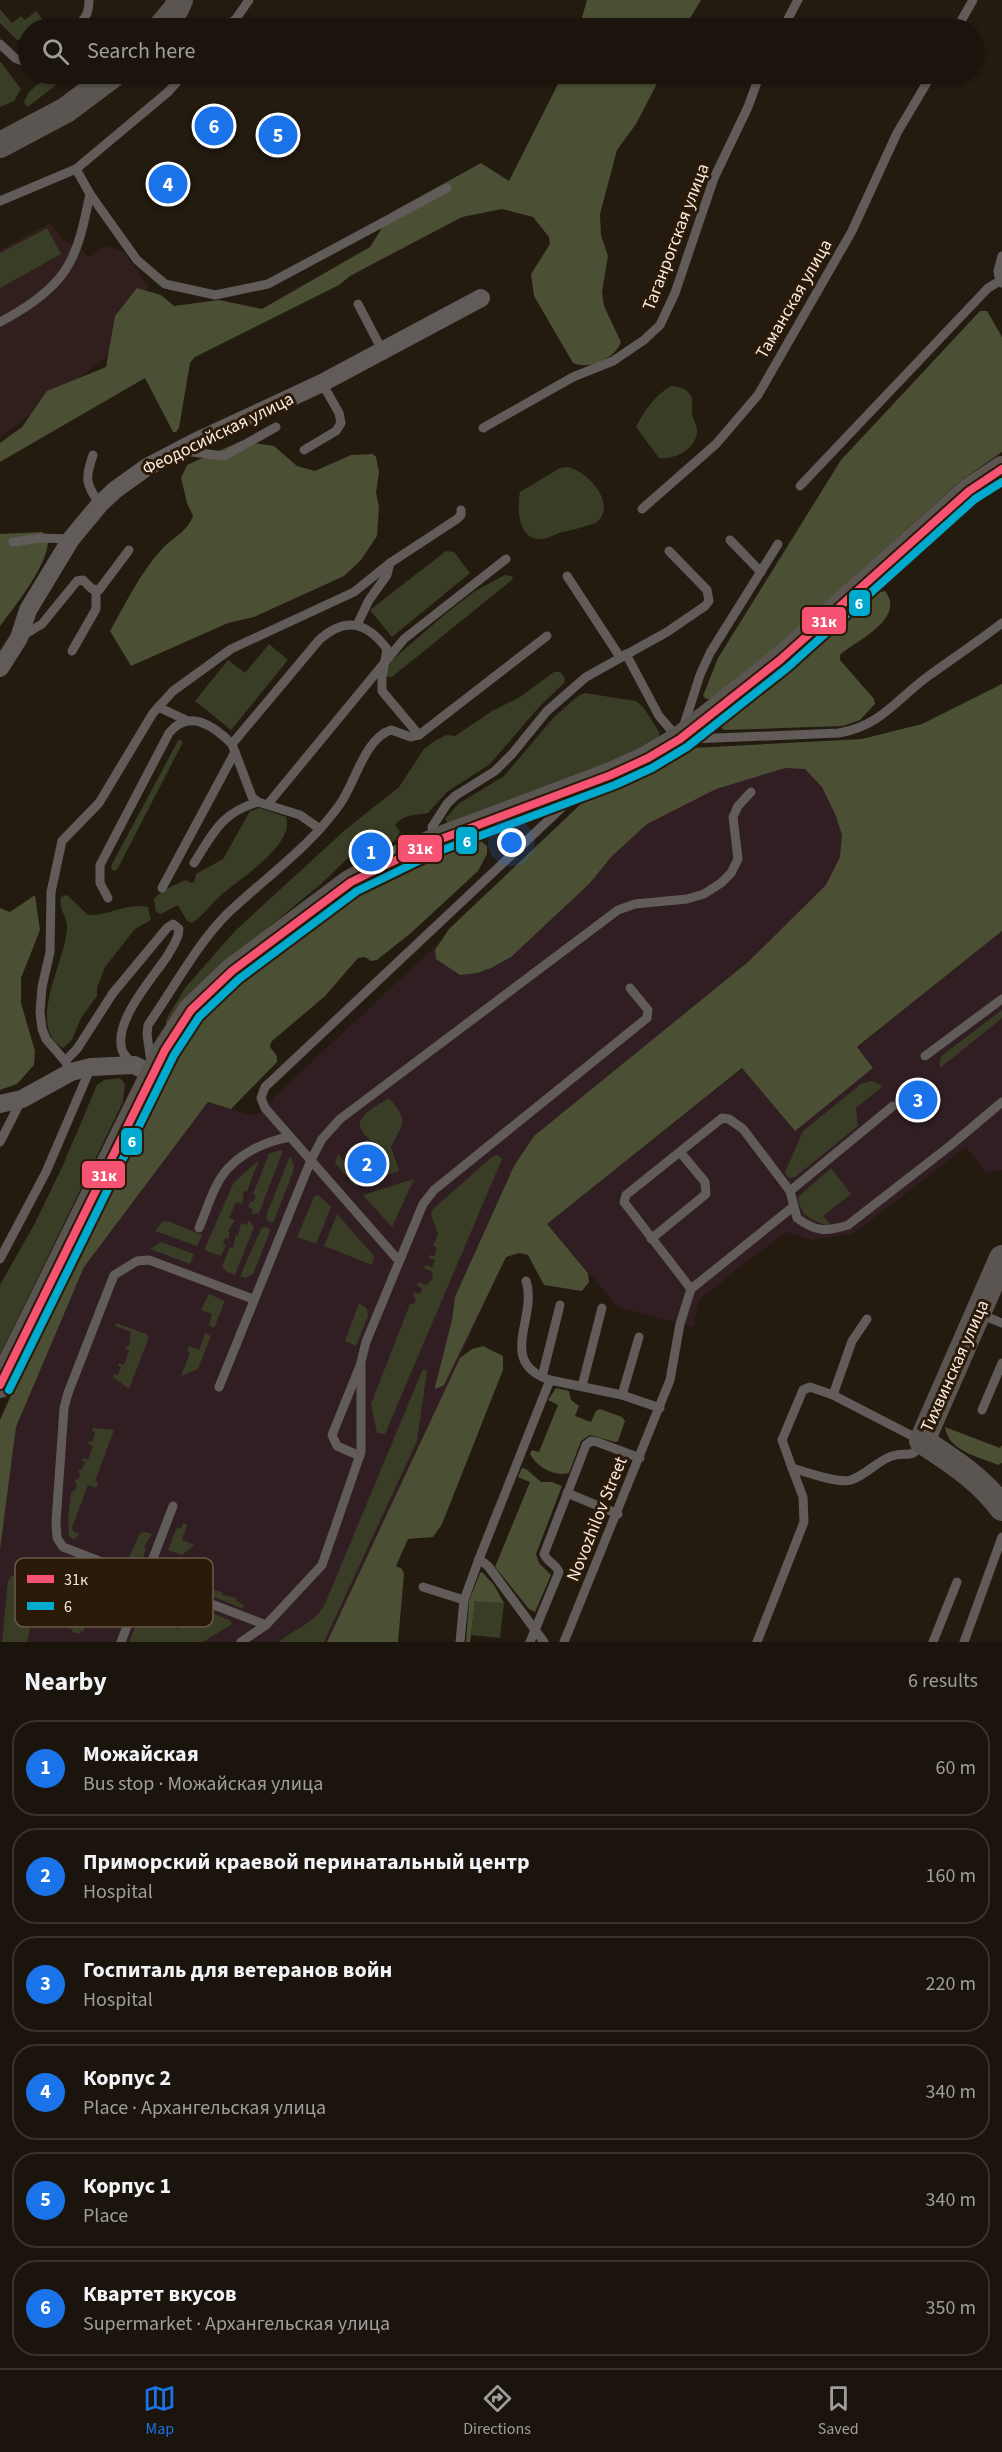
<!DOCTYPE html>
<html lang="en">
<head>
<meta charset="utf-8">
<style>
	:root { --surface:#1a140c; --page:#231d15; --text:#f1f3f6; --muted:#9f9e9d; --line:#38332d; --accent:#1a73e8 }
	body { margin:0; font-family:"Source Sans 3",sans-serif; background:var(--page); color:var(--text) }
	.you { position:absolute; left:512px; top:843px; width:21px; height:21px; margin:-15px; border:4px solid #fff; border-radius:50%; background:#1a73e8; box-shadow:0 0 0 9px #1a73e833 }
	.badge { display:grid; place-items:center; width:39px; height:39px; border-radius:50%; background:var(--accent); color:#fff; font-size:20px; font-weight:700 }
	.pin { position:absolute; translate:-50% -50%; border:3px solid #fff; box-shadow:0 2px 6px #0006 }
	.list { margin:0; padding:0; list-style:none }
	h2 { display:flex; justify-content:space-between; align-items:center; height:78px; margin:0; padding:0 24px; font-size:26px }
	h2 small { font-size:20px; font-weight:400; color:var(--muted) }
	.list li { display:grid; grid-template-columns:39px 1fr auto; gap:18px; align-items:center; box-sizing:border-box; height:96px; margin:0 12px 12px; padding:0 12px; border:2px solid var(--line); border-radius:24px }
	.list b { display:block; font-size:22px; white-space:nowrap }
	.list p { margin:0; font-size:20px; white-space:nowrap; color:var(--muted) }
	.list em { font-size:20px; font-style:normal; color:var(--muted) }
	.icon { flex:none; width:33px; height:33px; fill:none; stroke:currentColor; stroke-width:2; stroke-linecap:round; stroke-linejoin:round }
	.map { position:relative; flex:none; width:1002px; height:1642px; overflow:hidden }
	.search { position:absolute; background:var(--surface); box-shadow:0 2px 4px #0004; left:18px; right:18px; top:18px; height:66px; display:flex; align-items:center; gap:15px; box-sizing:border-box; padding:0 21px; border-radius:33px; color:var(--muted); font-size:22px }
	.sheet { height:726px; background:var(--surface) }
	nav { display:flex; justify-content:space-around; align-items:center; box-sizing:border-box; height:84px; border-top:2px solid var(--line); background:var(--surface); font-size:16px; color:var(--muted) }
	nav a { display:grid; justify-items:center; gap:3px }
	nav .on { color:var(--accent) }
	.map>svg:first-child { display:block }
	.education { fill:#311f1e }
	.medical { fill:#301e23 }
	.green { fill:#393d25 }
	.forest { fill:#4b4f34 }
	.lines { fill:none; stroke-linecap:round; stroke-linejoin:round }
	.lane { stroke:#615c5a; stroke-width:9 }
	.street { stroke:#615c5a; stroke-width:18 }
	.secondary { stroke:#5a5550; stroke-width:26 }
	.bus-1-casing { stroke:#2b1a08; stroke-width:12 }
	.bus-2-casing { stroke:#2b1a08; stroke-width:12 }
	.bus-1 { stroke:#f65372; stroke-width:8 }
	.bus-2 { stroke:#00a9ce; stroke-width:8 }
	.labels { text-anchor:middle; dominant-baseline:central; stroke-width:6; stroke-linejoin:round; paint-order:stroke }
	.street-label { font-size:18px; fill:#f7ebe0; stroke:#2b1a08 }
	.key { fill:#2b1a08; stroke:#685949; stroke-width:1.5 }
	.key-label { font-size:16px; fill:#f7ebe0 }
	.line-badge { stroke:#2b1a08; stroke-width:2 }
	.badge-label { font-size:16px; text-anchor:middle; font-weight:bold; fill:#fff }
</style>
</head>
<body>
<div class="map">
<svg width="1002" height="1642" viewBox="0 0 1002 1642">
	<rect width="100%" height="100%" fill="#231a10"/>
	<polygon class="education" points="50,223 65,241 80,247 89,257 105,246 123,251 149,287 125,312 127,342 0,437 0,250"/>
	<g class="medical">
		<polygon points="876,747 915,794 526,1211 460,1358 327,1642 0,1642 0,1465 84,1267 208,1102 255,1116 273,1101 272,1099 442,940 703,755"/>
		<polygon points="1002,931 1002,1170 987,1173 966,1147 853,1234 811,1240 787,1232 750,1259 699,1300 693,1327 618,1307 547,1224 743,1068 794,1131 873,1068 857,1048"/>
	</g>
	<g class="green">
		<polygon points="0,9 12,23 21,16 25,20 36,11 45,23 38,28 28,28 28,37 17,40 0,23"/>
		<polygon points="0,61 21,89 14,101 0,107"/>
		<polygon points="50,74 70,74 29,106 26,106 24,102 29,92"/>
		<polygon points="47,228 61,254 0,288 0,253"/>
		<path d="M671,386C676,387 684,387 688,392C695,398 691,407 692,414C693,419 696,423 697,428C699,448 676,460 659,458L636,427C643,412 656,394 671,386Z"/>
		<path d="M568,467C589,472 618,505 596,523C584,527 571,530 559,533C554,535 547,539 542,539C517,541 517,507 520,492L560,468Z"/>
		<polygon points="446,551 454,552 470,573 392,637 370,610"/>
		<polygon points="505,575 512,576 513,579 392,677 388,677 386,674 391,661 444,615 475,591"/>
		<polygon points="269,644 288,660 231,730 195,701 228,660 245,673"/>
		<path d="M554,672H560L565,678L564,683L539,707L490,764L447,792L428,813C415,815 404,814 395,825L400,832L396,840L390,844L362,849L349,857L321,884L224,964L170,1026L166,1025V1020L185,988L235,931L345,830L399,787L424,749L436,740L447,735L455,736L492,711L520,697Z"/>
		<path d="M585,693L636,701L644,708L659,732V738C597,776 524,797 456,823H447L445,819L458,804L504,776L554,717L578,696Z"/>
		<polygon points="179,739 183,742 118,868 115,871 112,870 111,866"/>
		<path d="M260,808L286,817C296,844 237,881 220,896C210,905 203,916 192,923L187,921L178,905L161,914L156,912L154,899C161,890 176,884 186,880L191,883L194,882L196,874L223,859L250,811Z"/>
		<path d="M67,895L88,915C109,916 127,902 148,907L151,920L135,929L105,967L97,988V996L81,1018L72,1040L63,1048C25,1027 66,960 67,928C68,917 58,910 61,897Z"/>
		<polygon points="1002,1010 1002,1018 940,1068 940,1058 944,1054"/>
		<polygon points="120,1078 125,1084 123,1102 0,1355 0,1285 35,1223 63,1165 97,1085 104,1080"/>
		<polygon points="872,1081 883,1086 856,1108 858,1126 795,1177 789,1178 785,1172 803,1131 861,1084"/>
		<path d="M389,1098C409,1122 404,1120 391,1147L399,1171L355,1186L335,1163L338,1154L348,1166L374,1145C370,1140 364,1135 361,1129C354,1116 380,1104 389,1098Z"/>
		<polygon points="280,1150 283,1151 259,1213 251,1214 253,1209 248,1207 251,1201 253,1202 256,1196 253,1194 269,1154"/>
		<polygon points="497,1155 502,1159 385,1434 377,1433 371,1404 410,1304 414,1304 416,1298 413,1296 414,1292 420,1294 422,1288 417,1285 418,1282 426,1285 433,1279 432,1272 424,1268 425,1265 432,1267 435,1260 429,1258 430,1255 434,1256 437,1248 433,1246 438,1234 431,1215 433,1209 492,1157"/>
		<polygon points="290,1156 294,1165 293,1172 273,1223 268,1221 266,1216"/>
		<polygon points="259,1160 247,1191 244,1191 242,1196 244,1197 242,1204 236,1202 229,1218 235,1220 228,1231 230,1233 228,1239 225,1238 223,1244 226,1245 221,1256 204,1250 234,1182"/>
		<path d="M831,1168L851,1194L823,1216L832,1227C814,1221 800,1218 798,1197Z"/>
		<polygon points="414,1179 392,1227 363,1195"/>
		<polygon points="318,1195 331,1207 316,1244 297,1237 314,1197"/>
		<polygon points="337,1214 374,1256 372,1265 324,1246"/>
		<polygon points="249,1220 254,1227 235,1275 226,1271 222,1266 230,1247 233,1248 236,1235 238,1236 241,1223 247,1225"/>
		<polygon points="168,1221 202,1235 197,1246 155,1231 162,1222"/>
		<polygon points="265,1227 271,1229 253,1274 245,1278 240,1276 261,1229"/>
		<polygon points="161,1242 194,1254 190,1264 150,1249"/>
		<polygon points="209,1294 225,1301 214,1328 209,1325 212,1314 201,1310"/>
		<polygon points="359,1303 367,1309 368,1316 356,1346 345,1341"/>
		<polygon points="116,1323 146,1334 149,1337 129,1389 113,1377 114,1374 118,1375 121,1367 118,1366 119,1363 124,1365 129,1351 125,1349 126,1346 128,1347 131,1340 129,1339 131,1332 115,1326"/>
		<polygon points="205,1333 211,1336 198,1369 181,1376 190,1353 187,1351 189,1346 199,1350"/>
		<path d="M424,1369L427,1371L417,1441L324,1642H279C297,1626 312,1626 325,1604L422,1371Z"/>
		<polygon points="93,1428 114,1430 95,1481 98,1483 96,1488 88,1485 72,1528 73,1531 79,1534 74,1540 69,1536 68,1518 71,1492 75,1491 77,1484 75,1482 76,1479 78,1480 81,1473 78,1472 79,1469 82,1469 85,1462 82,1461 83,1458 88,1460 93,1446 88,1444 89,1441 92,1442 95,1433 92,1431"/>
		<polygon points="183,1523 187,1525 182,1540 195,1545 182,1555 168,1550 176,1529 182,1527"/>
		<polygon points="145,1532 152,1534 144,1547 146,1548 142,1561 135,1563 128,1560 140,1533"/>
		<path d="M16,1575C28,1581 24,1587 27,1597L33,1604L30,1614L31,1615L28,1627L30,1628L27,1642H2L8,1581L11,1576Z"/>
		<polygon points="188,1578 200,1586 202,1584 208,1586 210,1593 216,1590 223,1593 222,1595 237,1598 236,1601 244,1605 243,1609 176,1581 182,1579 187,1581"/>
		<polygon points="151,1590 155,1594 147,1614 148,1617 179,1629 182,1627 191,1604 229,1620 232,1624 203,1642 129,1642"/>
		<polygon points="475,1600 504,1603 500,1638 471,1635"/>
		<polygon points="74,1605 81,1605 87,1612 83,1632 80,1631 79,1634 72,1632 73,1629 68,1628"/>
	</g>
	<g class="forest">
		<polygon points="587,0 701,0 684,28 579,28"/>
		<path d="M563,74H662L636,124L617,150L600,214L601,235L608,256L602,292L604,306L621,342C615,359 589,370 573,363L534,296L531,274L550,244L549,237L533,217L502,209L462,217L350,276L339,285L195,357L190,363L179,428L176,432H173L145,378L0,462V443L22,427L47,391L106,367L115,316L137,288L161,295L174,306L219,300L262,309L370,247L392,212L481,163L509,181Z"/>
		<polygon points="980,311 987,311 1002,337 1002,452 959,482 772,651 712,699 706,699 703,696 718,658 841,460"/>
		<path d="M241,441L274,446L297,466L315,471L351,455L373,454L376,457L379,472L376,493L379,507L377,536L361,560L344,576L254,617L228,623L131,666L110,631C126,603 140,573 162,549C173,537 187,532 193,516L187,503L181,478L187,465Z"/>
		<path d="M42,532L48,537C51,562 15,606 0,626V534Z"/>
		<path d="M885,591C907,619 855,641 840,655V660L874,699L875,704L860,720L843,726L724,730L721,728V724L880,592Z"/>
		<polygon points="1002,684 1002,931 857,1047 873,1068 795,1131 742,1068 547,1224 588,1273 589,1282 582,1291 544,1285 528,1255 519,1253 506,1257 444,1385 436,1389 435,1387 452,1320 455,1297 514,1166 534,1136 748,962 826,885 840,857 842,835 836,816 822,787 805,769 785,768 716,789 647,824 612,856 589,884 511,957 491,968 477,973 460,975 436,959 435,950 449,929 584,801 682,750 692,748 862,739 922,724"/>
		<polygon points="481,841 487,846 487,854 478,871 412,932 377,960 371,961 365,957 358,958 325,996 271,1042 270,1047 277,1056 277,1062 231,1109 208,1102 84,1267 16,1427 0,1549 0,1420 22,1371 176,1056 192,1031 216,1002 338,905 383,876 462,844"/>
		<polygon points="35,895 40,930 21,978 21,1003 35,1051 34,1065 17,1084 0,1090 0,908 10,912"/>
		<polygon points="483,1346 503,1356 503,1370 442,1524 433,1537 408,1539 396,1566 402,1569 404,1574 398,1642 327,1642 460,1358 472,1349"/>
		<path d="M556,1388L569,1391L571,1400L579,1406L575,1416L591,1422L596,1411L600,1409L622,1417L625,1421L618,1441L615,1442L590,1435L581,1441L569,1473C554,1477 537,1467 530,1454L532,1450L539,1452L558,1405L548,1400Z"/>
		<path d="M945,1427L1000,1448L1002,1445V1463L998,1465C979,1457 948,1451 945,1427Z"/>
		<polygon points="522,1468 526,1469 541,1482 552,1482 562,1486 536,1554 539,1563 551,1575 535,1612 529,1609 495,1567 530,1482 518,1477"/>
		<polygon points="482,1572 494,1585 504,1603 475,1601 470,1642 466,1642 469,1601 480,1573"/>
	</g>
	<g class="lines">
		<g class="lane">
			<polyline points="742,27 745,28"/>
			<path d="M75,28C85,19 89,14 89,0"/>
			<polyline points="221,28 235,20 249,0"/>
			<polyline points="783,28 798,0"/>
			<polyline points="957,28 973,0"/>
			<polyline points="0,44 15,58 28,63"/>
			<polyline points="90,194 137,260 165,284 215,295 268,284 447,188"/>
			<polyline points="0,201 76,169 168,92 184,74"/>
			<polyline points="1002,256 998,271 1000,281 1002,283"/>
			<polyline points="358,304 382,350"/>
			<path d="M0,322C25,309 57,288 70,262C81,241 85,217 90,194L76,169"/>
			<polyline points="483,428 573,377 613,361 644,340 660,325 675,293 714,178 748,107 760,74"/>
			<polyline points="304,450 336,431 341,423 339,413 322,383"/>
			<polyline points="184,451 224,456 276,427"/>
			<path d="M93,455C85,478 85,484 100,504"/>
			<polyline points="800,486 988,288 1000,281"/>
			<polyline points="642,509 716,444 758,395 852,231 897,133 932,74"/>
			<polyline points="730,540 761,572"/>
			<polyline points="13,542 40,538 70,539"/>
			<polyline points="567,576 620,657"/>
			<polyline points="357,625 369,600 387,575 390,563"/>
			<polyline points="19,638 42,624 77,581 83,580 92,589 99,590 129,550"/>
			<polyline points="72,651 96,609 96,591"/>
			<polyline points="626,654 659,716 678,738"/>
			<polyline points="158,707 186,720"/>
			<polyline points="683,728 700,675 710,653 778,544"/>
			<path d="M692,739L839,733C880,726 895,701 927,677C952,659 977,642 1002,623"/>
			<polyline points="268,804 404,639 506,559"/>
			<path d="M320,829L300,815L258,802L252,797L232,744L319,640C345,617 366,621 387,649L382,678V691L419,735"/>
			<polyline points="433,840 432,827 447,804 455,796 495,771 512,754 547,711 586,677 667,632 705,606 709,601 707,590 669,551"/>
			<path d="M194,863C214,832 221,813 258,802"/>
			<polyline points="162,888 235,752"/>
			<path d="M108,898L100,883V865L169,733C189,708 214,726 232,744"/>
			<polyline points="925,1056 1002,999"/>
			<path d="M65,1061L77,1049L113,993L167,928L173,924L179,929C179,939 172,947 168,955C153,978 113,1021 122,1050C124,1056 130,1060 134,1065"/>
			<path d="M151,1063L147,1034L148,1025C174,988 196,945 228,913C266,877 310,847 340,804C355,783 365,738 391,730L411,737L419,735L547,636"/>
			<polyline points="71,1072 65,1061 46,1039 42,1029 40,1012 42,987 50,952 51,892 62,841 99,803 153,713 173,691 231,649 354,592 390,563 457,519 461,515 461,510"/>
			<polyline points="0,1142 22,1099"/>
			<polyline points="790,1191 893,1106"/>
			<path d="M794,1206L691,1289L624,1202L626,1195L722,1118L729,1119L743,1129L790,1191L797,1218C816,1232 826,1232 848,1225L951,1145L1002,1102"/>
			<path d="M199,1228C206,1212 212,1190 222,1176C237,1154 266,1141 290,1137"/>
			<polyline points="651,1239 706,1194 705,1182 680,1152"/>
			<polyline points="0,1259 46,1172 91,1067"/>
			<polyline points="399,1261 265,1108 261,1098 265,1087 571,799"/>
			<path d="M526,1281C538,1318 496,1362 550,1380"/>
			<polyline points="253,1299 149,1260 137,1261 114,1275 68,1393 64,1408 56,1522 57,1538 63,1547 266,1625"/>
			<polyline points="980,1314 1002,1323"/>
			<polyline points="360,1366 332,1435 337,1446 360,1456"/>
			<polyline points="542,1377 560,1305"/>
			<polyline points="582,1386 602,1308"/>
			<polyline points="219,1387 311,1160 322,1139 340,1119 618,910 635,904 687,899 704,894 721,883 731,873 738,859 733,817 738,806 751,792"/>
			<path d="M810,1387L833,1395L922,1441C913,1461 908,1451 892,1456C877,1461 866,1475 851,1480C839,1484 805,1472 792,1468L782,1440L803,1390Z"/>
			<polyline points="622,1395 639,1337"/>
			<polyline points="833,1395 852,1341 867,1319"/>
			<polyline points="982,1410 1002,1363"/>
			<polyline points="567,1493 618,1514"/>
			<polyline points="479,1559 550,1380 622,1395 660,1408"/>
			<polyline points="423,1587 464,1600"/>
			<polyline points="121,1642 173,1506"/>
			<polyline points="241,1642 266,1625 322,1565 361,1452 361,1362 366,1342 423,1204 434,1190 647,1018 648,1010 630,988"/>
			<polyline points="460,1642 464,1600 479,1559 488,1566 544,1642"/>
			<path d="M530,1642L559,1572C556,1564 547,1562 544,1554L586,1445L591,1441L597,1442L640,1458"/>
			<polyline points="564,1642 670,1380 680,1324 691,1289"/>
			<polyline points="757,1642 804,1522 803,1497 792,1468"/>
			<polyline points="933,1642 957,1582"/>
			<polyline points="964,1642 1002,1537"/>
		</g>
		<g class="street">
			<polyline points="0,668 19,638 28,610 71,539 100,504 115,490 147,467 195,442 322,383 481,298"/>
			<polyline points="0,1104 22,1099 71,1072 91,1067 134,1065 153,1074"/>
		</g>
		<g class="secondary">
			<polyline points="160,28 176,9 180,0"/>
			<polyline points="0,145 66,110 114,74"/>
			<path d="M1002,1258L922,1441C952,1461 981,1479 1002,1508"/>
			<polyline points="0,1385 165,1050 191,1010 232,971 351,882 378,867 433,842 611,775 648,758 680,739 780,660 969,491 1002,469"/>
		</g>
		<g class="bus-1-casing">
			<polyline id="bus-1" points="0,1385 165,1050 191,1010 232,971 351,882 433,842 611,775 648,758 680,739 780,660 969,491 1002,469"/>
		</g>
		<g class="bus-2-casing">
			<polyline id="bus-2" points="9,1390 174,1055 199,1017 239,979 357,891 437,852 615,785 652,768 687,747 787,668 975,499 1002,482"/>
		</g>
		<use href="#bus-1" class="bus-1"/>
		<use href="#bus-2" class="bus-2"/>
	</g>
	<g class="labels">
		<g class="street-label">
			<text transform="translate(676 237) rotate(-69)">Таганрогская улица</text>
			<text transform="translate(794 299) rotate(-60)">Таманская улица</text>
			<text transform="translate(218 434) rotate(-26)">Феодосийская улица</text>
			<text transform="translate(955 1366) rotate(-66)">Тихвинская улица</text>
			<text transform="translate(597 1519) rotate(-68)">Novozhilov Street</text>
		</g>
	</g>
	<rect x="15" y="1558" width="198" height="69" rx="9" class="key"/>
	<rect x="27" y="1575" width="27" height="8" fill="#f65372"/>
	<rect x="27" y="1602" width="27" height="8" fill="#00a9ce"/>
	<g class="key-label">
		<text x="64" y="1585">31к</text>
		<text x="64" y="1612">6</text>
	</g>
	<g class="line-badge">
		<rect x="848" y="589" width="23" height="28" rx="6" fill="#00a9ce"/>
		<rect x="801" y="606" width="46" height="29" rx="6" fill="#f65372"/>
		<rect x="455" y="826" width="23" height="29" rx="6" fill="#00a9ce"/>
		<rect x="397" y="834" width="46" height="29" rx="6" fill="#f65372"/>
		<rect x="120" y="1127" width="23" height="29" rx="6" fill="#00a9ce"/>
		<rect x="81" y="1160" width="45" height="29" rx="6" fill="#f65372"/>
	</g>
	<g class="badge-label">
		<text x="859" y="609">6</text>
		<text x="824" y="627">31к</text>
		<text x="467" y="847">6</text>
		<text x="420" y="854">31к</text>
		<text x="132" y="1147">6</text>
		<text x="104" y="1181">31к</text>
	</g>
</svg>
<div class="you"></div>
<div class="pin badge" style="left:371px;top:852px">1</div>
<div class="pin badge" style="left:367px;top:1164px">2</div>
<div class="pin badge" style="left:918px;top:1100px">3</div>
<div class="pin badge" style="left:168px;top:184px">4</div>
<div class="pin badge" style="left:278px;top:135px">5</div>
<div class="pin badge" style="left:214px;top:126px">6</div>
<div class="search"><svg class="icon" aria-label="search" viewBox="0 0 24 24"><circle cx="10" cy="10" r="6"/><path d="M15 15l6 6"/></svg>Search here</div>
</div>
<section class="sheet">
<h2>Nearby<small>6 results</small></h2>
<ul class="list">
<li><span class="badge">1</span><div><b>Можайская</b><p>Bus stop · Можайская улица</p></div><em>60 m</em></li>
<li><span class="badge">2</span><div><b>Приморский краевой перинатальный центр</b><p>Hospital</p></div><em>160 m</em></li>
<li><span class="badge">3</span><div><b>Госпиталь для ветеранов войн</b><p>Hospital</p></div><em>220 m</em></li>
<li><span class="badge">4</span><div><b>Корпус 2</b><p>Place · Архангельская улица</p></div><em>340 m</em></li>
<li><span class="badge">5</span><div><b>Корпус 1</b><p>Place</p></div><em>340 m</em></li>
<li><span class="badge">6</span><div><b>Квартет вкусов</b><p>Supermarket · Архангельская улица</p></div><em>350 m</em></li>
</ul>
</section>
<nav>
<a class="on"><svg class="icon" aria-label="map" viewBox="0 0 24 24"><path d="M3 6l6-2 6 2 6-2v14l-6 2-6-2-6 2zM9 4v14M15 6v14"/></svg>Map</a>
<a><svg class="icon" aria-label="directions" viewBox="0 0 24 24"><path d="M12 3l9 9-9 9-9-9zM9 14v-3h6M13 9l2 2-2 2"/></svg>Directions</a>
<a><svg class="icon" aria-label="saved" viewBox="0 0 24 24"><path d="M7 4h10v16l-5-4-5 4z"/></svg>Saved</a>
</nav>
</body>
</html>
